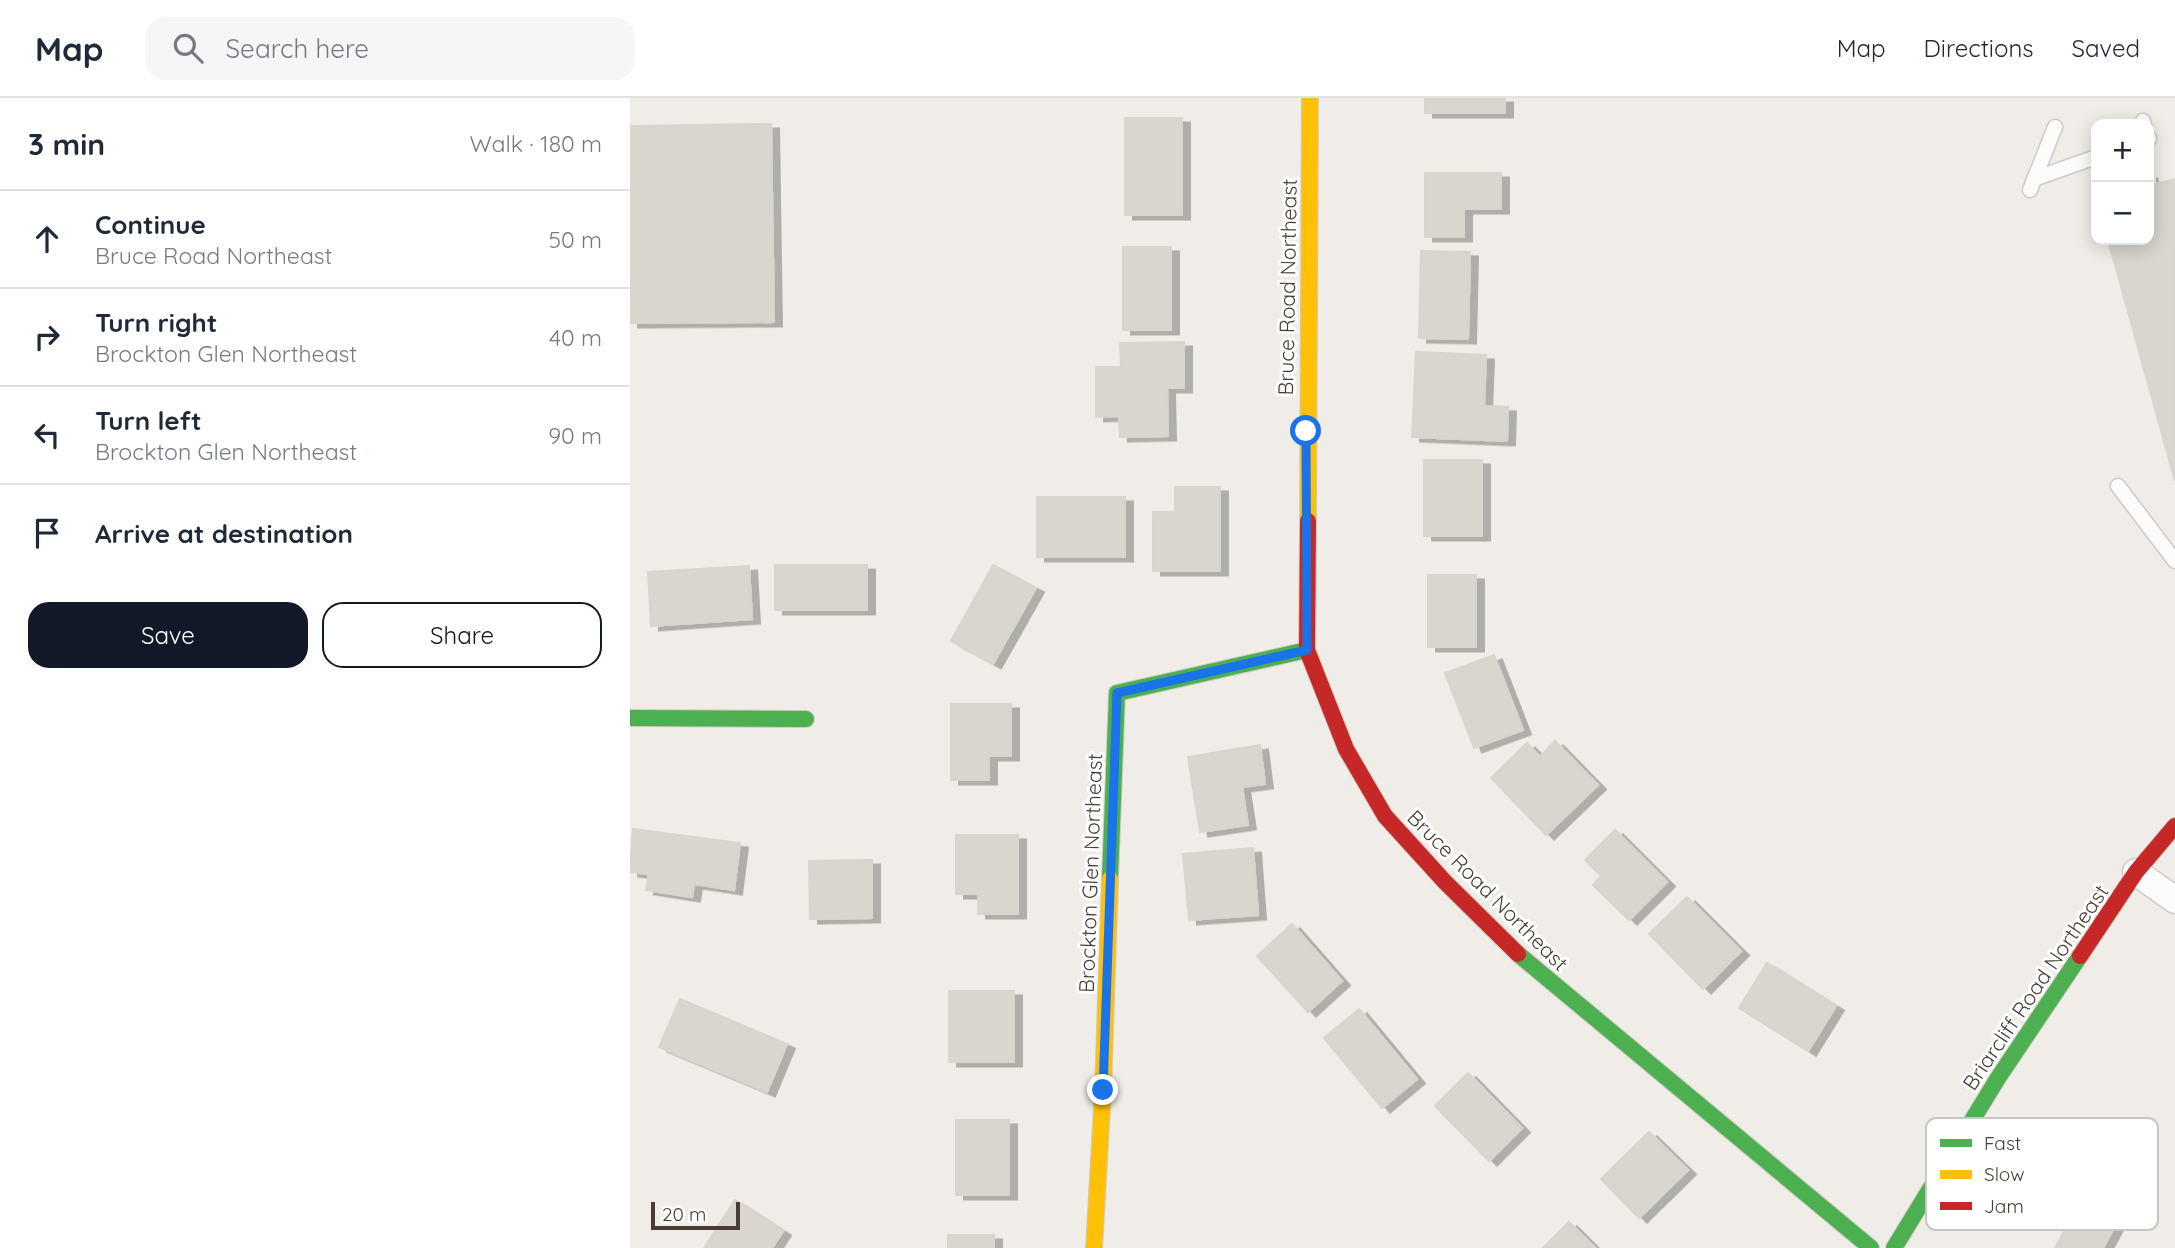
<!DOCTYPE html>
<html lang="en">
<head>
<meta charset="utf-8">
<style>
	:root { --surface:#fff; --page:#f6f6f7; --text:#1f2937; --muted:#747a83; --line:#e0e1e3; --accent:#111827 }
	body { margin:0; font-family:Quicksand,sans-serif; background:var(--page); color:var(--text) }
	.controls { position:absolute; right:21px; top:21px; display:grid; overflow:hidden; border-radius:14px; box-shadow:0 4px 18px #0003 }
	.controls button { width:63px; height:63px; display:grid; place-items:center; padding:0; border:0; border-bottom:2px solid var(--line); background:var(--surface); color:var(--text); font:35px sans-serif }
	.scale { position:absolute; left:21px; bottom:18px; width:89px; box-sizing:border-box; padding-left:7px; border:4px solid #463e34; border-top:0; font-size:19px; line-height:24px; white-space:nowrap; color:#463e34; -webkit-text-stroke:5px #fff; paint-order:stroke }
	.stop { position:absolute; width:21px; height:21px; margin:-16px; border:5px solid #1a73e8; border-radius:50%; background:#fff }
	.stop.end { background:#1a73e8; border-color:#fff; box-shadow:0 2px 7px #0008 }
	.list { margin:0; padding:0; list-style:none }
	h2 { display:flex; justify-content:space-between; align-items:center; height:91px; margin:0; padding:0 28px; font-size:30px }
	h2 small { font-size:23px; font-weight:400; color:var(--muted) }
	.list li { display:grid; grid-template-columns:46px 1fr auto; gap:21px; align-items:center; box-sizing:border-box; height:98px; padding:0 28px; border-top:2px solid var(--line) }
	.list b { display:block; font-size:26px; white-space:nowrap }
	.list p { margin:0; font-size:23px; white-space:nowrap; color:var(--muted) }
	.list em { font-size:23px; font-style:normal; color:var(--muted) }
	.actions { display:flex; gap:14px; padding:21px 28px }
	.actions a { flex:1; padding:16px 0; border:2px solid var(--accent); border-radius:21px; text-align:center; font-size:24px; color:var(--accent) }
	.actions .main { background:var(--accent); color:#fff }
	.icon { flex:none; width:38px; height:38px; fill:none; stroke:currentColor; stroke-width:2; stroke-linecap:round; stroke-linejoin:round }
	.map { position:relative; flex:none; width:1545px; height:1150px; overflow:hidden }
	header { display:flex; align-items:center; gap:42px; box-sizing:border-box; height:98px; padding:0 35px; background:var(--surface); border-bottom:2px solid var(--line) }
	header strong { font-size:33px }
	nav { display:flex; gap:38px; margin-inline-start:auto; font-size:24px }
	.search { width:490px; height:63px; background:var(--page); display:flex; align-items:center; gap:18px; box-sizing:border-box; padding:0 24px; border-radius:21px; color:var(--muted); font-size:26px }
	main { display:flex }
	aside { flex:1; background:var(--surface) }
	.map>svg:first-child { display:block }
	.building { fill:#d9d6d0; stroke:#d8d4ce; stroke-width:2; filter:url(#shadow) }
	.lines { fill:none; stroke-linecap:round; stroke-linejoin:round }
	.lane-casing { stroke:#cecbc6; stroke-width:17 }
	.street-casing { stroke:#cecbc6; stroke-width:29 }
	.fast-casing { stroke:#d0cabf; stroke-width:18 }
	.slow-casing { stroke:#d0cabf; stroke-width:18 }
	.jam-casing { stroke:#d0cabf; stroke-width:18 }
	.lane { stroke:#fdfcfc; stroke-width:14 }
	.street { stroke:#fdfcfc; stroke-width:26 }
	.fast { stroke:#4caf50; stroke-width:16 }
	.slow { stroke:#ffc107; stroke-width:16 }
	.jam { stroke:#c62828; stroke-width:16 }
	.route { stroke:#1a73e8; stroke-width:9 }
	.labels { text-anchor:middle; dominant-baseline:central; stroke-width:6; stroke-linejoin:round; paint-order:stroke }
	.street-label { font-size:21px; fill:#463e34; stroke:#fff }
	.key { fill:#fff; stroke:#c8c5c2; stroke-width:2 }
	.key-label { font-size:19px; fill:#463e34 }
</style>
</head>
<body>
<header>
<strong>Map</strong>
<div class="search"><svg class="icon" aria-label="search" viewBox="0 0 24 24"><circle cx="10" cy="10" r="6"/><path d="M15 15l6 6"/></svg>Search here</div>
<nav><a>Map</a><a>Directions</a><a>Saved</a></nav>
</header>
<main>
<aside>
<h2>3 min<small>Walk · 180 m</small></h2>
<ul class="list">
<li><svg class="icon" aria-label="ahead" viewBox="0 0 24 24"><path d="M12 20V5M6 11l6-6 6 6"/></svg><div><b>Continue</b><p>Bruce Road Northeast</p></div><em>50 m</em></li>
<li><svg class="icon" aria-label="right" viewBox="0 0 24 24"><path d="M7 20v-9h11M14 6l5 5-5 5"/></svg><div><b>Turn right</b><p>Brockton Glen Northeast</p></div><em>40 m</em></li>
<li><svg class="icon" aria-label="left" viewBox="0 0 24 24"><path d="M17 20v-9H6M10 6l-5 5 5 5"/></svg><div><b>Turn left</b><p>Brockton Glen Northeast</p></div><em>90 m</em></li>
<li><svg class="icon" aria-label="arrive" viewBox="0 0 24 24"><path d="M6 21V4h12l-3 4 3 4H6"/></svg><div><b>Arrive at destination</b></div></li>
</ul>
<div class="actions"><a class="main">Save</a><a>Share</a></div>
</aside>
<div class="map">
<svg width="1545" height="1150" viewBox="0 0 1545 1150">
	<defs>
		<filter id="shadow"><feDropShadow dx="8" dy="4.5" stdDeviation="0" flood-color="#0004"/></filter>
	</defs>
	<rect width="100%" height="100%" fill="#f0ede8"/>
	<g class="building">
		<rect x="795" y="0" width="80" height="15"/>
		<rect x="495" y="20" width="57" height="97"/>
		<polygon points="141,26 144,224 0,225 0,28"/>
		<polygon points="795,75 871,75 871,111 834,111 834,139 795,139"/>
		<polygon points="1519,75 1522,87 1545,81 1545,383 1478,142 1519,142"/>
		<rect x="493" y="149" width="48" height="83"/>
		<polygon points="791,153 840,154 838,241 789,240"/>
		<polygon points="554,244 554,290 537,290 538,338 490,339 489,318 466,319 466,269 491,269 490,245"/>
		<polygon points="786,254 856,257 854,308 878,309 877,343 782,339"/>
		<rect x="794" y="362" width="58" height="76"/>
		<polygon points="545,389 590,389 590,473 523,473 523,414 545,414"/>
		<rect x="407" y="399" width="88" height="60"/>
		<rect x="145" y="467" width="92" height="45"/>
		<polygon points="363,467 406,490 363,566 321,543"/>
		<polygon points="119,468 122,521 21,528 18,474"/>
		<rect x="798" y="477" width="48" height="72"/>
		<polygon points="864,557 893,632 844,650 815,575"/>
		<polygon points="321,606 381,606 381,658 359,658 359,682 321,682"/>
		<polygon points="925,643 968,687 916,737 861,680 897,645 910,659"/>
		<polygon points="630,647 635,686 612,689 618,727 570,734 558,659"/>
		<polygon points="3,731 110,745 104,792 64,786 62,799 16,792 19,776 0,774"/>
		<polygon points="985,732 1037,784 999,822 963,787 971,778 955,762"/>
		<polygon points="326,737 388,737 388,816 348,816 348,796 326,796"/>
		<polygon points="623,750 628,817 559,822 553,756"/>
		<polygon points="242,762 242,820 180,821 179,763"/>
		<polygon points="1057,799 1111,853 1073,891 1019,836"/>
		<polygon points="662,826 712,883 678,914 627,858"/>
		<polygon points="1137,865 1206,908 1178,953 1109,910"/>
		<rect x="319" y="893" width="65" height="71"/>
		<polygon points="50,901 157,946 137,994 29,949"/>
		<polygon points="729,911 787,981 752,1010 694,940"/>
		<polygon points="838,975 892,1030 859,1063 805,1008"/>
		<rect x="326" y="1022" width="53" height="75"/>
		<polygon points="1019,1034 1058,1072 1009,1120 971,1081"/>
		<polygon points="1459,1086 1497,1106 1473,1150 1425,1150"/>
		<polygon points="105,1102 153,1133 142,1150 74,1150"/>
		<polygon points="939,1124 965,1150 913,1150"/>
		<rect x="318" y="1137" width="46" height="13"/>
	</g>
	<g class="lines">
		<g class="lane-casing">
			<g id="lane">
				<polyline points="1513,23 1514,26"/>
				<polyline points="1519,40 1519,41"/>
				<polyline points="1404,81 1466,59"/>
				<polyline points="1400,92 1425,29"/>
				<polyline points="1488,388 1545,463"/>
			</g>
		</g>
		<g class="street-casing">
			<polyline id="street" points="1506,774 1545,802"/>
		</g>
		<g class="fast-casing">
			<g id="fast">
				<polyline points="0,620 176,621"/>
				<polyline points="480,781 487,595 677,552"/>
				<polyline points="888,856 1241,1150"/>
				<polyline points="1264,1150 1368,980 1450,858"/>
			</g>
		</g>
		<g class="slow-casing">
			<g id="slow">
				<polyline points="678,423 680,0"/>
				<polyline points="464,1150 473,992 480,781"/>
			</g>
		</g>
		<g class="jam-casing">
			<g id="jam">
				<polyline points="678,423 677,552 716,651 755,718 815,784 888,856"/>
				<polyline points="1450,858 1506,774 1545,728"/>
			</g>
		</g>
		<use href="#lane" class="lane"/>
		<use href="#street" class="street"/>
		<use href="#fast" class="fast"/>
		<use href="#slow" class="slow"/>
		<use href="#jam" class="jam"/>
	</g>
	<g class="lines">
		<polyline class="route" points="473,992 487,595 677,552 676,333"/>
	</g>
	<g class="labels">
		<g class="street-label">
			<text transform="translate(657 189) rotate(-89)">Bruce Road Northeast</text>
			<text transform="translate(460 775) rotate(-88)">Brockton Glen Northeast</text>
			<text transform="translate(858 792) rotate(45)">Bruce Road Northeast</text>
			<text transform="translate(1405 889) rotate(-56)">Briarcliff Road Northeast</text>
		</g>
	</g>
	<rect x="1296" y="1020" width="232" height="112" rx="10" class="key"/>
	<rect x="1310" y="1041" width="32" height="8" fill="#4caf50"/>
	<rect x="1310" y="1072" width="32" height="9" fill="#ffc107"/>
	<rect x="1310" y="1104" width="32" height="8" fill="#c62828"/>
	<g class="key-label">
		<text x="1354" y="1052">Fast</text>
		<text x="1354" y="1083">Slow</text>
		<text x="1354" y="1115">Jam</text>
	</g>
</svg>
<div class="controls">
<button>+</button>
<button>−</button>
</div>
<div class="scale">20 m</div>
<div class="stop" style="left:676px;top:333px"></div>
<div class="stop end" style="left:473px;top:992px"></div>
</div>
</main>
</body>
</html>
